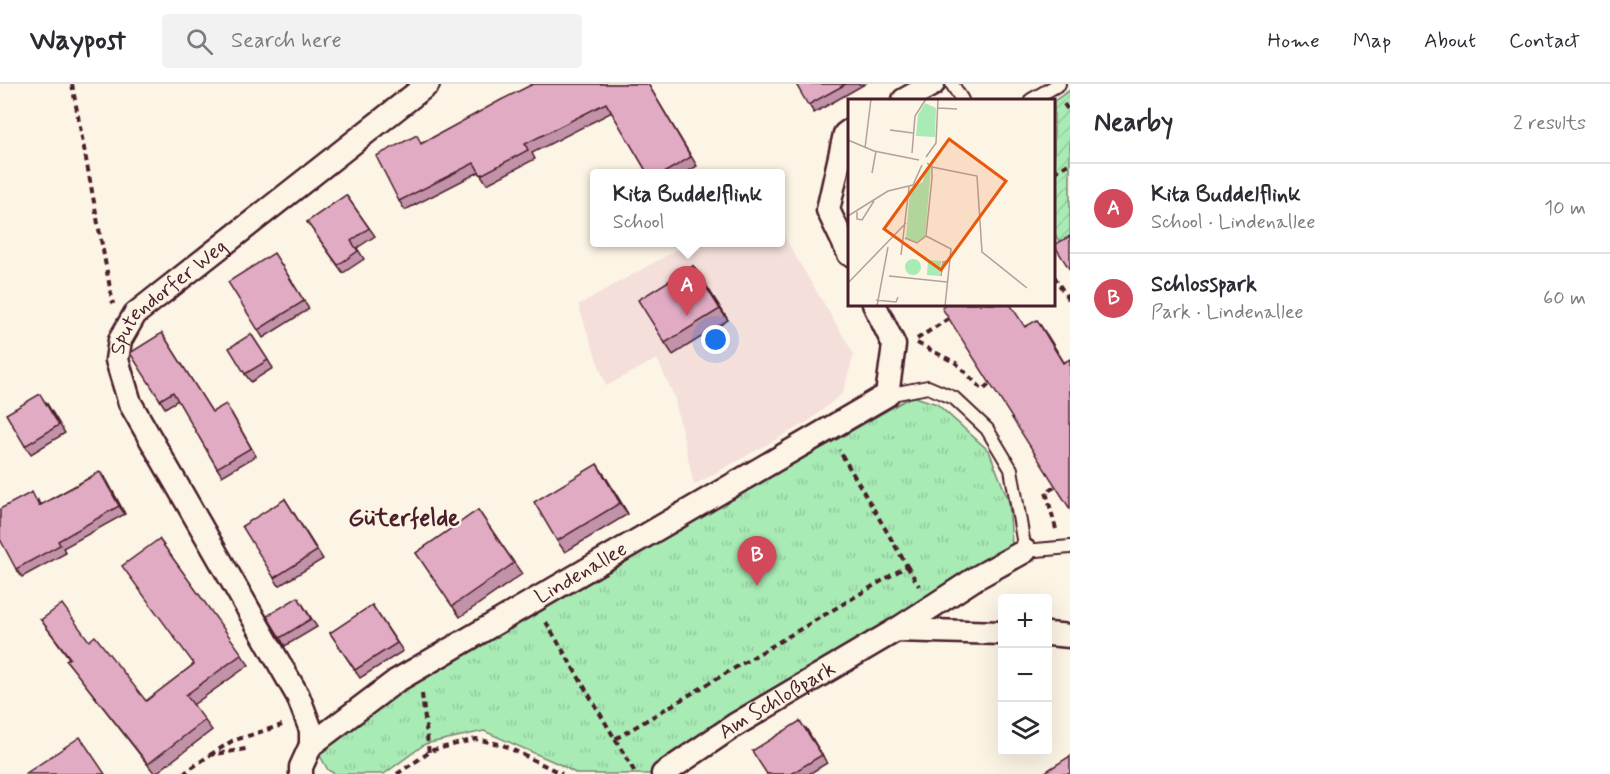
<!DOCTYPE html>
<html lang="en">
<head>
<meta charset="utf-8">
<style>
	:root { --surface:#fff; --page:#f2f2f3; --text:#2b2b33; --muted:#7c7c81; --line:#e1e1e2; --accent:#d1495b }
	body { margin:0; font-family:Mynerve,sans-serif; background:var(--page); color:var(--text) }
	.controls { position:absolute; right:18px; bottom:18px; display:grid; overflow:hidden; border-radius:6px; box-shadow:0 6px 24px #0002 }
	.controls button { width:54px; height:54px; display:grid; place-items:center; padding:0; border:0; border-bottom:2px solid var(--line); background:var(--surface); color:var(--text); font:30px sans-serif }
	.you { position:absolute; left:716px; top:256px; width:21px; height:21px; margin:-15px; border:4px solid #fff; border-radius:50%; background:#1a73e8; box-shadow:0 0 0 9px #1a73e833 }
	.badge { display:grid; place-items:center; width:39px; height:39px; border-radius:50%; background:var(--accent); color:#fff; font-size:20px; font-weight:700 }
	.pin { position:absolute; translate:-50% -50px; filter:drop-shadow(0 2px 3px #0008) }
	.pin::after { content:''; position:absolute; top:32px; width:21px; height:18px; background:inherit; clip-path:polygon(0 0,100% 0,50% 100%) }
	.popup { position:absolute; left:590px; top:85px; width:195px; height:78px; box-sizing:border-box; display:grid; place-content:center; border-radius:6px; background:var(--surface); filter:drop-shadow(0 2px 4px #0005); font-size:20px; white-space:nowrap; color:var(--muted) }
	.popup b { font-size:22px; color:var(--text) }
	.popup::after { content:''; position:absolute; left:50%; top:100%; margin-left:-12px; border:12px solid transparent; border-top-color:var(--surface) }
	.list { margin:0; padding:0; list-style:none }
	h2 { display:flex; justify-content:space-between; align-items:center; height:78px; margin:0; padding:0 24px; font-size:26px }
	h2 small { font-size:20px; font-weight:400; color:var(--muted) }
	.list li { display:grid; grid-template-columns:39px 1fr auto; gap:18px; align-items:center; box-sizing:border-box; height:90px; padding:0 24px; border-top:2px solid var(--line) }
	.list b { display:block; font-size:22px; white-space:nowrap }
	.list p { margin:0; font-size:20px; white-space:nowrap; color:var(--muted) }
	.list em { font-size:20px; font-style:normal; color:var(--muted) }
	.icon { flex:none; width:33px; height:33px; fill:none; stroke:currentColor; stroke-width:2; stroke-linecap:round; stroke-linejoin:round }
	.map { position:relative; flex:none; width:1070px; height:690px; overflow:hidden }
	header { display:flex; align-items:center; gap:36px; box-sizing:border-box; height:84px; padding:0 30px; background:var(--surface); border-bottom:2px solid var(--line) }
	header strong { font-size:28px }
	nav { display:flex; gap:33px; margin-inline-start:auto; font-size:21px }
	.search { width:420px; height:54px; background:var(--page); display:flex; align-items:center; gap:15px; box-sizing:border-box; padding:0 21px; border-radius:6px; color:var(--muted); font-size:22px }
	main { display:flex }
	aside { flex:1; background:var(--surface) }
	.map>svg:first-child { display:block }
	.built { fill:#f4dfdb }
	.park { fill:url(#park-tufts); stroke:#798570; stroke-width:1.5 }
	.garden { fill:url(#garden-furrows); stroke:#798570; stroke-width:1.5 }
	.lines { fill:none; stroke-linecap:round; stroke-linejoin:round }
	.lane-casing { stroke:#4a1f2b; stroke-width:16 }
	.street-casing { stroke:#4a1f2b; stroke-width:27 }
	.path { stroke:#4a1f2b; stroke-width:4; stroke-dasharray:6 4.5; stroke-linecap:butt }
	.lane { stroke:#fcf5e5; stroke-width:12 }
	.street { stroke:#fcf5e5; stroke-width:22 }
	.wall { fill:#c293a8; stroke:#4a1f2b; stroke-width:1.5 }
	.shaded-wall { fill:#9e7888; stroke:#4a1f2b; stroke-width:1.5 }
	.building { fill:#e1abc3; stroke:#4a1f2b; stroke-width:1.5 }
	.labels { text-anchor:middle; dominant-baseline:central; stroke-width:4.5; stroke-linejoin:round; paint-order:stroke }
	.street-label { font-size:21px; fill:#4a1f2b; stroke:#fcf5e5 }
	.quarter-label { font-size:24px; font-weight:bold; fill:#4a1f2b; stroke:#fcf5e5 }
	.inset-road { fill:none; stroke:#b59f9b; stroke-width:1.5 }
	.view { fill:#e8590c; fill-opacity:0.15; stroke:#e8590c; stroke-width:3 }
	.inset-edge { fill:none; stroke:#4a1f2b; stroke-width:3 }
</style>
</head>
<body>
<header>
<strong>Waypost</strong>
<div class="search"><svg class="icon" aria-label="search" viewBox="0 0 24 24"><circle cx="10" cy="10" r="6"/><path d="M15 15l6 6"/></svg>Search here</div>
<nav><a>Home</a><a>Map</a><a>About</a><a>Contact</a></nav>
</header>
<main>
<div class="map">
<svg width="1070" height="690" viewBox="0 0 1070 690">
	<defs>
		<pattern id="park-tufts" width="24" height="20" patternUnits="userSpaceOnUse" patternTransform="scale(1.5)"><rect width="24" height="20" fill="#a8ebb5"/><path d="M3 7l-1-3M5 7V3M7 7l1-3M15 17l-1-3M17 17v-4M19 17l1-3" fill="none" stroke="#92c99c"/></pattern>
		<pattern id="garden-furrows" width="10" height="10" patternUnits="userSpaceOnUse" patternTransform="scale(1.5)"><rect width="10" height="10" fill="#a8ebb5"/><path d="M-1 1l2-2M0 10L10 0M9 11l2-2" fill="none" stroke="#92c99c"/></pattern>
	</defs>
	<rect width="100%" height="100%" fill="#fcf5e5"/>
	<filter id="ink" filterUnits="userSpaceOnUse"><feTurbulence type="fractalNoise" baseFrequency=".0167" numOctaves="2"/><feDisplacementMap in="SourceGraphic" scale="12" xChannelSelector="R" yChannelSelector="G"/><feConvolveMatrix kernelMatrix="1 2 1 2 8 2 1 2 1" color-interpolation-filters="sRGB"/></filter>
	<g filter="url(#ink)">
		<polygon class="built" points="780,146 854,270 843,309 809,337 694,401 674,312 657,275 606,302 578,221 689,159 780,158"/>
		<path class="park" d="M912,312L937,320L989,367L1009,418L1012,461C976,477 942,500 912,527L650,690H577L559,680L484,647L425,660L384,690H335L328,686L319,670L400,605L704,427L829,360Z"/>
		<polygon class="garden" points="1070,6 1070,157 1062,162 1054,149 1054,17"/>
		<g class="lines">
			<g class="lane-casing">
				<g id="lane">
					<polyline points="952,0 962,16"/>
					<polyline points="1031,16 1059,0"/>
					<polyline points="887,311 928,303 954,314 987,345 1011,385 1025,467 1070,463"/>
				</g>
			</g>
			<g class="street-casing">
				<g id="street">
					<polyline points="904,16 933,0"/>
					<polyline points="849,47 845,50 828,126 849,170"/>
					<polyline points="896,546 1002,549"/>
					<polyline points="1048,550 1070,552"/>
					<path id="s1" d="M311,661V646L298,612L130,319L117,276L120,256L135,230L428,0"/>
					<path id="s2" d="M301,690V683L311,661L396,597L887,311L894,261L874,220"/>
					<path id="s3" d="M663,690L735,641L896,546L976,494L1025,467"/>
				</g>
			</g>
			<g class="path">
				<polyline points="72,0 113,220"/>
				<polyline points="1064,20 1070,29"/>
				<polyline points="1054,89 1070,79"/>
				<polyline points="1054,192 1070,218"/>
				<polyline points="917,255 951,233"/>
				<polyline points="917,259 956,279 983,306 992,298"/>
				<polyline points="1056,445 1046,408 1057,402"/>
				<polyline points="907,482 919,502"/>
				<polyline points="546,538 615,655 907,482 839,366"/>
				<polyline points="422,610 429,669"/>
				<polyline points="615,655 636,690"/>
				<polyline points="210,671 232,657 282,641"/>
				<polyline points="183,690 210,671 246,665"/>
				<polyline points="397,690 433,666 476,655 503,661 562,690"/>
			</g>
			<use href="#lane" class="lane"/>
			<use href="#street" class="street"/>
		</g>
		<g class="wall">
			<polygon points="533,0 648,0 697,82 684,90 648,90 612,28 532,69 535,75 487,100 479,88 405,126 399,117 422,59"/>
			<polygon points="796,0 865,0 814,29"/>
			<polygon points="346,111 375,152 357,164 364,175 343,189 307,138"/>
			<polygon points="279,177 309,225 263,254 258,246"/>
			<polygon points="693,182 728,236 673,271 665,259"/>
			<polygon points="162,249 212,328 231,328 256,372 222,392 217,384 178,316 165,324 160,316"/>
			<polygon points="251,250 273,284 251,298 245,290"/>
			<polygon points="46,318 65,349 31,370 25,362"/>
			<polygon points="100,388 106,395 125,430 63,464 66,469 22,493 16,485 38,416 40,421"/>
			<polygon points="605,392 628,430 565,468 557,457"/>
			<polygon points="285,415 323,475 279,502 274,494"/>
			<polygon points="478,426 522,490 460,533 416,469"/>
			<polygon points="159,455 249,581 193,621 212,646 155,690 74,586 66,576 69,574 41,536 89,557 146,617 194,580"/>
			<polygon points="303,521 317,543 285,562 280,554"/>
			<polygon points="372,521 403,567 360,594 330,549"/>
			<polygon points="806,644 827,679 809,690 767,690"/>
		</g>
		<g class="shaded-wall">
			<polygon points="693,182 701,193 728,236 720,225"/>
			<polygon points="1037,236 1049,254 1070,288 1063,279"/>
			<polygon points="597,380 605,392 628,430 620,419"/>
			<polygon points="100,388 106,395 125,430 119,422"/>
		</g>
		<g class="building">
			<polygon points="533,0 648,0 691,73 662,90 648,90 606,19 525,60 528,66 481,91 474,79 399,117 376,72 417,51 421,60 501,16"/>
			<polygon points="796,0 846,0 808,21"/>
			<polygon points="346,111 369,144 351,157 358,167 338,181 307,138"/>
			<polygon points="1070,152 1070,186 1054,161"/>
			<polygon points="274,169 304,217 258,246 228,198"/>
			<polygon points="693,182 720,225 665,259 638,216"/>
			<polygon points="947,220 1010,220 1025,243 1037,236 1063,279 1070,275 1070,425 942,224"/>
			<polygon points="162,249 212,328 226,320 251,364 217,384 173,308 160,316 130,269"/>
			<polygon points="251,250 268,276 245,290 229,264"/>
			<polygon points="40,310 59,341 25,362 6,330"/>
			<polygon points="597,380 620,419 557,457 534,418"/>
			<polygon points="100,388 119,422 58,457 60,461 16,485 0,455 0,425 32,408 39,422"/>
			<polygon points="285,415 317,467 274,494 242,442"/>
			<polygon points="478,426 514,479 452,522 416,469"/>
			<polygon points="159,455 242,570 186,611 205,636 148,680 66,576 70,574 41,536 62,520 89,557 95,552 146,617 194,580 122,482"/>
			<polygon points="298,513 311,535 280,554 267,532"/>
			<polygon points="372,521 397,559 355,586 330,549"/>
			<polygon points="800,637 822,671 791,690 767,690 752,667"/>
			<polygon points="80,653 105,690 25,690"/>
			<polygon points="1070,672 1070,690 1042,690"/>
		</g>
	</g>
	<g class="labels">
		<g class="street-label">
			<text stroke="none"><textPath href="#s1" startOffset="519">Sputendorfer Weg</textPath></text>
			<text stroke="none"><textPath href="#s2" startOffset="352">Lindenallee</textPath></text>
			<text stroke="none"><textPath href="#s3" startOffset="136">Am Schloßpark</textPath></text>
		</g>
		<g class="quarter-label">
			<text x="404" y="434">Güterfelde</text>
		</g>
	</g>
	<g transform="translate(848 15)">
		<rect width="207" height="207" fill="#fcf5e5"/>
		<path d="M77,4L88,9L87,38L68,37L70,16Z" fill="#a8ebb5"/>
		<path d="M83,68L77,139L68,143L58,139L62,90L75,83L77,70Z" fill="#a8ebb5"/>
		<path d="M57 168a8 8 0 1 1 16 0a8 8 0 1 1-16 0ZM80,161L93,162L92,177L79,176Z" fill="#a8ebb5"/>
		<path class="inset-road" d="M90,9L109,10M42,31L65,34M0,41L26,52L71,61M17,49L23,0M64,54L67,17L78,0M78,58L88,44L90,0M79,64L84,68V79L78,137L103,150L97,207M84,68L129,77L134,153L179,189M24,74L28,52M9,113V120L14,121L26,102M0,117L40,92L65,86L74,66M57,139L69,144L78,137M53,156L61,88M41,177L99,183M93,177L95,163L101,162M0,184L58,124M28,201L48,203L50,198M29,207L40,148"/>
		<path class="view" d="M101,40L158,82L93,171L36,130Z"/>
		<rect width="207" height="207" class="inset-edge"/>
	</g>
</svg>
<div class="controls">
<button>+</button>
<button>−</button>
<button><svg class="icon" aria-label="layers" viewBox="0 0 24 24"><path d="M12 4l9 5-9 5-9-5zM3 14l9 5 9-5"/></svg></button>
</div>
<div class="you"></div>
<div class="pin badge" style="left:687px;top:232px">A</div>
<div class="popup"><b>Kita Buddelflink</b>School</div>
<div class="pin badge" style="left:757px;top:502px">B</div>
</div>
<aside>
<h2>Nearby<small>2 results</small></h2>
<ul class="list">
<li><span class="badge">A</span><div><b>Kita Buddelflink</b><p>School · Lindenallee</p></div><em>10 m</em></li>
<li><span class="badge">B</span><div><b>Schlosspark</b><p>Park · Lindenallee</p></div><em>60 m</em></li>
</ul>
</aside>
</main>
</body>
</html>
